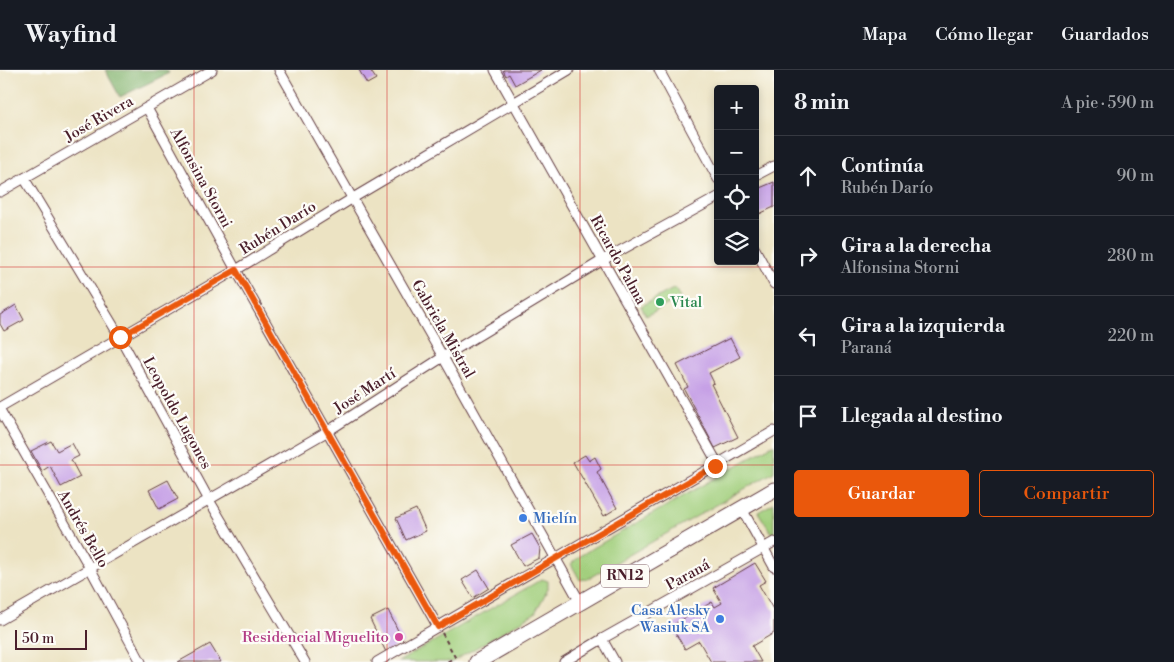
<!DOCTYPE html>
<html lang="es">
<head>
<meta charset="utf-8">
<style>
	:root { --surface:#171b24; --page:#20242c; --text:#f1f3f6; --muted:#9ea1a6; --line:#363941; --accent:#ea580c }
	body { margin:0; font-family:"Libre Bodoni",serif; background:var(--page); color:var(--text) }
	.controls { position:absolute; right:15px; top:15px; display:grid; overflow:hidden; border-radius:5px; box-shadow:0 2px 8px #0003 }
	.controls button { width:45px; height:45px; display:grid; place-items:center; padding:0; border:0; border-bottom:1px solid var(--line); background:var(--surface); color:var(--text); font:25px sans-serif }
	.scale { position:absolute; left:15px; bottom:12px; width:72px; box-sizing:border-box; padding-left:5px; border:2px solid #4a1f2b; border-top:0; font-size:14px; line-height:18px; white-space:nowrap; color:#4a1f2b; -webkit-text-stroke:4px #fdfcf7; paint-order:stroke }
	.stop { position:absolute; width:15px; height:15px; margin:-11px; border:4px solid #ea580c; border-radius:50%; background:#fff }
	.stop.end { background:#ea580c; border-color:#fff; box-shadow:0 1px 5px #0008 }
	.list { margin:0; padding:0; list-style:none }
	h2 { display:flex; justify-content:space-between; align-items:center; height:65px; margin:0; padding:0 20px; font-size:21px }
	h2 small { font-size:16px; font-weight:400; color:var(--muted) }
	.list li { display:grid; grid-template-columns:32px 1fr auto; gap:15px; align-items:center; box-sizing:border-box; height:80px; padding:0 20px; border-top:1px solid var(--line) }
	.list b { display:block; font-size:19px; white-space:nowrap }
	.list p { margin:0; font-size:16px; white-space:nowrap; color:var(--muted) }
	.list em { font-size:16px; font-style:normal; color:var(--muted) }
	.actions { display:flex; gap:10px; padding:15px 20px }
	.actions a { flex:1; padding:11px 0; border:1px solid var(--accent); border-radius:5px; text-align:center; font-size:18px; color:var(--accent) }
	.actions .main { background:var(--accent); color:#fff }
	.icon { flex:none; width:28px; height:28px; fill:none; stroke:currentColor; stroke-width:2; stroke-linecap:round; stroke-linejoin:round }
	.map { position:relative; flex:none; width:774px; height:592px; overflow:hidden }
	header { display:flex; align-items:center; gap:30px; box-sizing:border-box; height:70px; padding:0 25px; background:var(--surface); border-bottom:1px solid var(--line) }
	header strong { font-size:24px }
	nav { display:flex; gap:28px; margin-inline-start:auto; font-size:18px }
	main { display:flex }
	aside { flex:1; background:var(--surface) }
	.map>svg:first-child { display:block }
	.green { fill:#a2cf7d; stroke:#767754 }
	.forest { fill:#81b26c; stroke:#66684c }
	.building { fill:#c6a0e6 }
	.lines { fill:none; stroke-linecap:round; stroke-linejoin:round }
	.minor-casing { stroke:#623c42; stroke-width:11 }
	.trunk-casing { stroke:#623c42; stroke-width:17 }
	.path { stroke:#623c42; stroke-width:2; stroke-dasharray:4 4; stroke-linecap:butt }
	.minor { stroke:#fff; stroke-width:9 }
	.trunk { stroke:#fff; stroke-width:15 }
	.route { stroke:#ea580c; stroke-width:6 }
	.grid { fill:none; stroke:#d62828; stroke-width:1; stroke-opacity:0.55 }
	.leisure-dot { fill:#2e9e5b; stroke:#fdfcf7; stroke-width:2 }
	.shop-dot { fill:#3f7fe0; stroke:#fdfcf7; stroke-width:2 }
	.hotel-dot { fill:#d1479c; stroke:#fdfcf7; stroke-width:2 }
	.labels { text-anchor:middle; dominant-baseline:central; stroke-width:4.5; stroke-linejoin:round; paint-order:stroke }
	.shield { fill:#fdfcf7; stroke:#806168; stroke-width:1 }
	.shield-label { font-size:14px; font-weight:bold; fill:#4a1f2b }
	.street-label { font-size:15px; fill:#4a1f2b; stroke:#fdfcf7 }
	.leisure-label { font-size:15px; fill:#27864d; stroke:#fdfcf7; text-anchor:start }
	.shop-label { font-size:15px; fill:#366cbe; stroke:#fdfcf7; text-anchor:start }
	.hotel-label { font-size:15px; fill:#b23c85; stroke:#fdfcf7; text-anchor:end }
</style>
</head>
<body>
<header>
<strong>Wayfind</strong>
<nav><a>Mapa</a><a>Cómo llegar</a><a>Guardados</a></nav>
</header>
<main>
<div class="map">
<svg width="774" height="592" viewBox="0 0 774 592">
	<rect width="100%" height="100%" fill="#fdfcf7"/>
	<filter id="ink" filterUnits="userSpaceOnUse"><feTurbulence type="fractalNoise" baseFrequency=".02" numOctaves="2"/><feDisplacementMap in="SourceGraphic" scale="10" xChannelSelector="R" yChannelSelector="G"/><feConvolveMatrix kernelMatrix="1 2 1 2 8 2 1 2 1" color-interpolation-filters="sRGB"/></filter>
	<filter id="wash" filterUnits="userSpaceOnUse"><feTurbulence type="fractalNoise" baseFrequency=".0096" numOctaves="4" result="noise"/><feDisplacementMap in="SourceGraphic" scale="20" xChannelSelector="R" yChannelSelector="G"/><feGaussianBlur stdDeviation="1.12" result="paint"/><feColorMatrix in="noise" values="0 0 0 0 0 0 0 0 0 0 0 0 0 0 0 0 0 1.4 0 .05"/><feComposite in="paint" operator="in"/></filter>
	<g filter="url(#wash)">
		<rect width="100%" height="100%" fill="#ece3c3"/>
		<g class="green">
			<polygon points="675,218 680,228 646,246 641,236"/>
			<polygon points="774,374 774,402 589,508 580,510 571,494 581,485"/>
			<polygon points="774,433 774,463 772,464 758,442"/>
			<polygon points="542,509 548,511 548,519 535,543 452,592 398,592"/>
		</g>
		<polygon class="forest" points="105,0 167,0 169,3 120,27"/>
		<g id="blocks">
			<g class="building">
				<polygon points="359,0 370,0 376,9 367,14"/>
				<polygon points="503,0 541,0 515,15 509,4 506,6"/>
				<polygon points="774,112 774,137 755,146 755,120"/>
				<polygon points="16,235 24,250 4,261 0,254 0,245"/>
				<polygon points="730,268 740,287 709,303 714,313 711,314 738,367 715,378 684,319 688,317 677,295"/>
				<polygon points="51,371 57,381 72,373 79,386 71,390 80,407 61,417 50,396 42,401 31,381"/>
				<polygon points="585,385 589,391 595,387 601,399 597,402 617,438 604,446 573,392"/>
				<polygon points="168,410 178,429 159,439 149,420"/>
				<polygon points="416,439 426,461 406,470 396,448"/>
				<polygon points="532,464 540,478 539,488 523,496 511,475"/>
				<polygon points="755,493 766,511 759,515 774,541 774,563 752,576 761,592 711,592 699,571 685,579 671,556 712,532 715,537 722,533 713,518"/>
				<polygon points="478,500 489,518 473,528 462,510"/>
				<polygon points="388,540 404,573 386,582 370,549"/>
				<polygon points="210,574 221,592 178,592"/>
			</g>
		</g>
	</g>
	<g filter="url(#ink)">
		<use href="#blocks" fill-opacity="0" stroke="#623c42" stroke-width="1"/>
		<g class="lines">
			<g class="minor-casing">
				<g id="minor">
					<polyline points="279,0 443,287 580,532"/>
					<polyline points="495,0 718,394"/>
					<polyline points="659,0 718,109"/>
					<polyline points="147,38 236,200 438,557"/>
					<polyline points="755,106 774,96"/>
					<polyline points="24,108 120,267 209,430 305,592"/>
					<polyline points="0,122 212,0"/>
					<polyline points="755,179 774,214"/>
					<polyline points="0,337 236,200 353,128 569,0"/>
					<polyline points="0,340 90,498 141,592"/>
					<polyline points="742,439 774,497"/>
					<polyline points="0,550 328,361 443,287 603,190 718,127"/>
					<polyline points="602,569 615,592"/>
					<polyline points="377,592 774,361"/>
					<polyline points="564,592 602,569 774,472"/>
				</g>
			</g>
			<g class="trunk-casing">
				<polyline id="trunk" points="477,592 774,420"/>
			</g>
			<polyline class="path" points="442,563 455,587 447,592"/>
			<use href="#minor" class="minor"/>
			<use href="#trunk" class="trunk"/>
		</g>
	</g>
	<g class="lines" filter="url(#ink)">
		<polyline class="route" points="120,267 236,200 438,557 715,396"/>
	</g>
	<path class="grid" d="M194,0V592M387,0V592M580,0V592M0,197H774M0,395H774"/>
	<circle class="leisure-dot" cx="660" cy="232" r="5"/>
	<g class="shop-dot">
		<circle cx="523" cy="448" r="5"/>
		<circle cx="720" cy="549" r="5"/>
	</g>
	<circle class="hotel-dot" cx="399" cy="567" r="5"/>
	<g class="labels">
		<rect class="shield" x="601" y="494.5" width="48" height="23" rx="4"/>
		<g class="shield-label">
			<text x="625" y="506">RN12</text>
		</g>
		<g class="street-label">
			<text transform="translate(99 49) rotate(-30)">José Rivera</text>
			<text transform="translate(201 108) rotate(61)">Alfonsina Storni</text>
			<text transform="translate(278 158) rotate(-32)">Rubén Darío</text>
			<text transform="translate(618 190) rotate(61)">Ricardo Palma</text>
			<text transform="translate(443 259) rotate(60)">Gabriela Mistral</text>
			<text transform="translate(365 321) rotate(-33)">José Martí</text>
			<text transform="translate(177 343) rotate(61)">Leopoldo Lugones</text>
			<text transform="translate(83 459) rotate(60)">Andrés Bello</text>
			<text transform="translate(688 505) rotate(-29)">Paraná</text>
		</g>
		<g class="leisure-label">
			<text x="670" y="232">Vital</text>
		</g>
		<g class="shop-label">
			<text x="533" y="448">Mielín</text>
			<text x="710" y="540" text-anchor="end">Casa Alesky<tspan x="710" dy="17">Wasiuk SA</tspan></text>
		</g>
		<g class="hotel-label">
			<text x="389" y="567">Residencial Miguelito</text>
		</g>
	</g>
</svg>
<div class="controls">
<button>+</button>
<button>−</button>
<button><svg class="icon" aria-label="locate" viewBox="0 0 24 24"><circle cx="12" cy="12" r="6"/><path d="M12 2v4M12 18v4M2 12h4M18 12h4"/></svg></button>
<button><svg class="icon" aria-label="layers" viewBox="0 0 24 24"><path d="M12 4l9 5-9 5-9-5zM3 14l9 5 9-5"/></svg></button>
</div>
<div class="scale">50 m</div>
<div class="stop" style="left:120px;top:267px"></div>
<div class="stop end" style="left:715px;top:396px"></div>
</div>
<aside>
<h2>8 min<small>A pie · 590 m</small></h2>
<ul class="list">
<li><svg class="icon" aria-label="ahead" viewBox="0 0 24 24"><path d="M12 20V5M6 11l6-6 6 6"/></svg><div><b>Continúa</b><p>Rubén Darío</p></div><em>90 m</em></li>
<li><svg class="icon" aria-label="right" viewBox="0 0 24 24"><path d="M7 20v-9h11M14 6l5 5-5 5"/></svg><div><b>Gira a la derecha</b><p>Alfonsina Storni</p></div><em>280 m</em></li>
<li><svg class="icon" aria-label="left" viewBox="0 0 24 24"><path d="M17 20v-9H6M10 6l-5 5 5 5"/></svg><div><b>Gira a la izquierda</b><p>Paraná</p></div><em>220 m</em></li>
<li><svg class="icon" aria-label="arrive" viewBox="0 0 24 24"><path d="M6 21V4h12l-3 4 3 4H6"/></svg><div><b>Llegada al destino</b></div></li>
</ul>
<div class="actions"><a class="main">Guardar</a><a>Compartir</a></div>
</aside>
</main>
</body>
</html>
